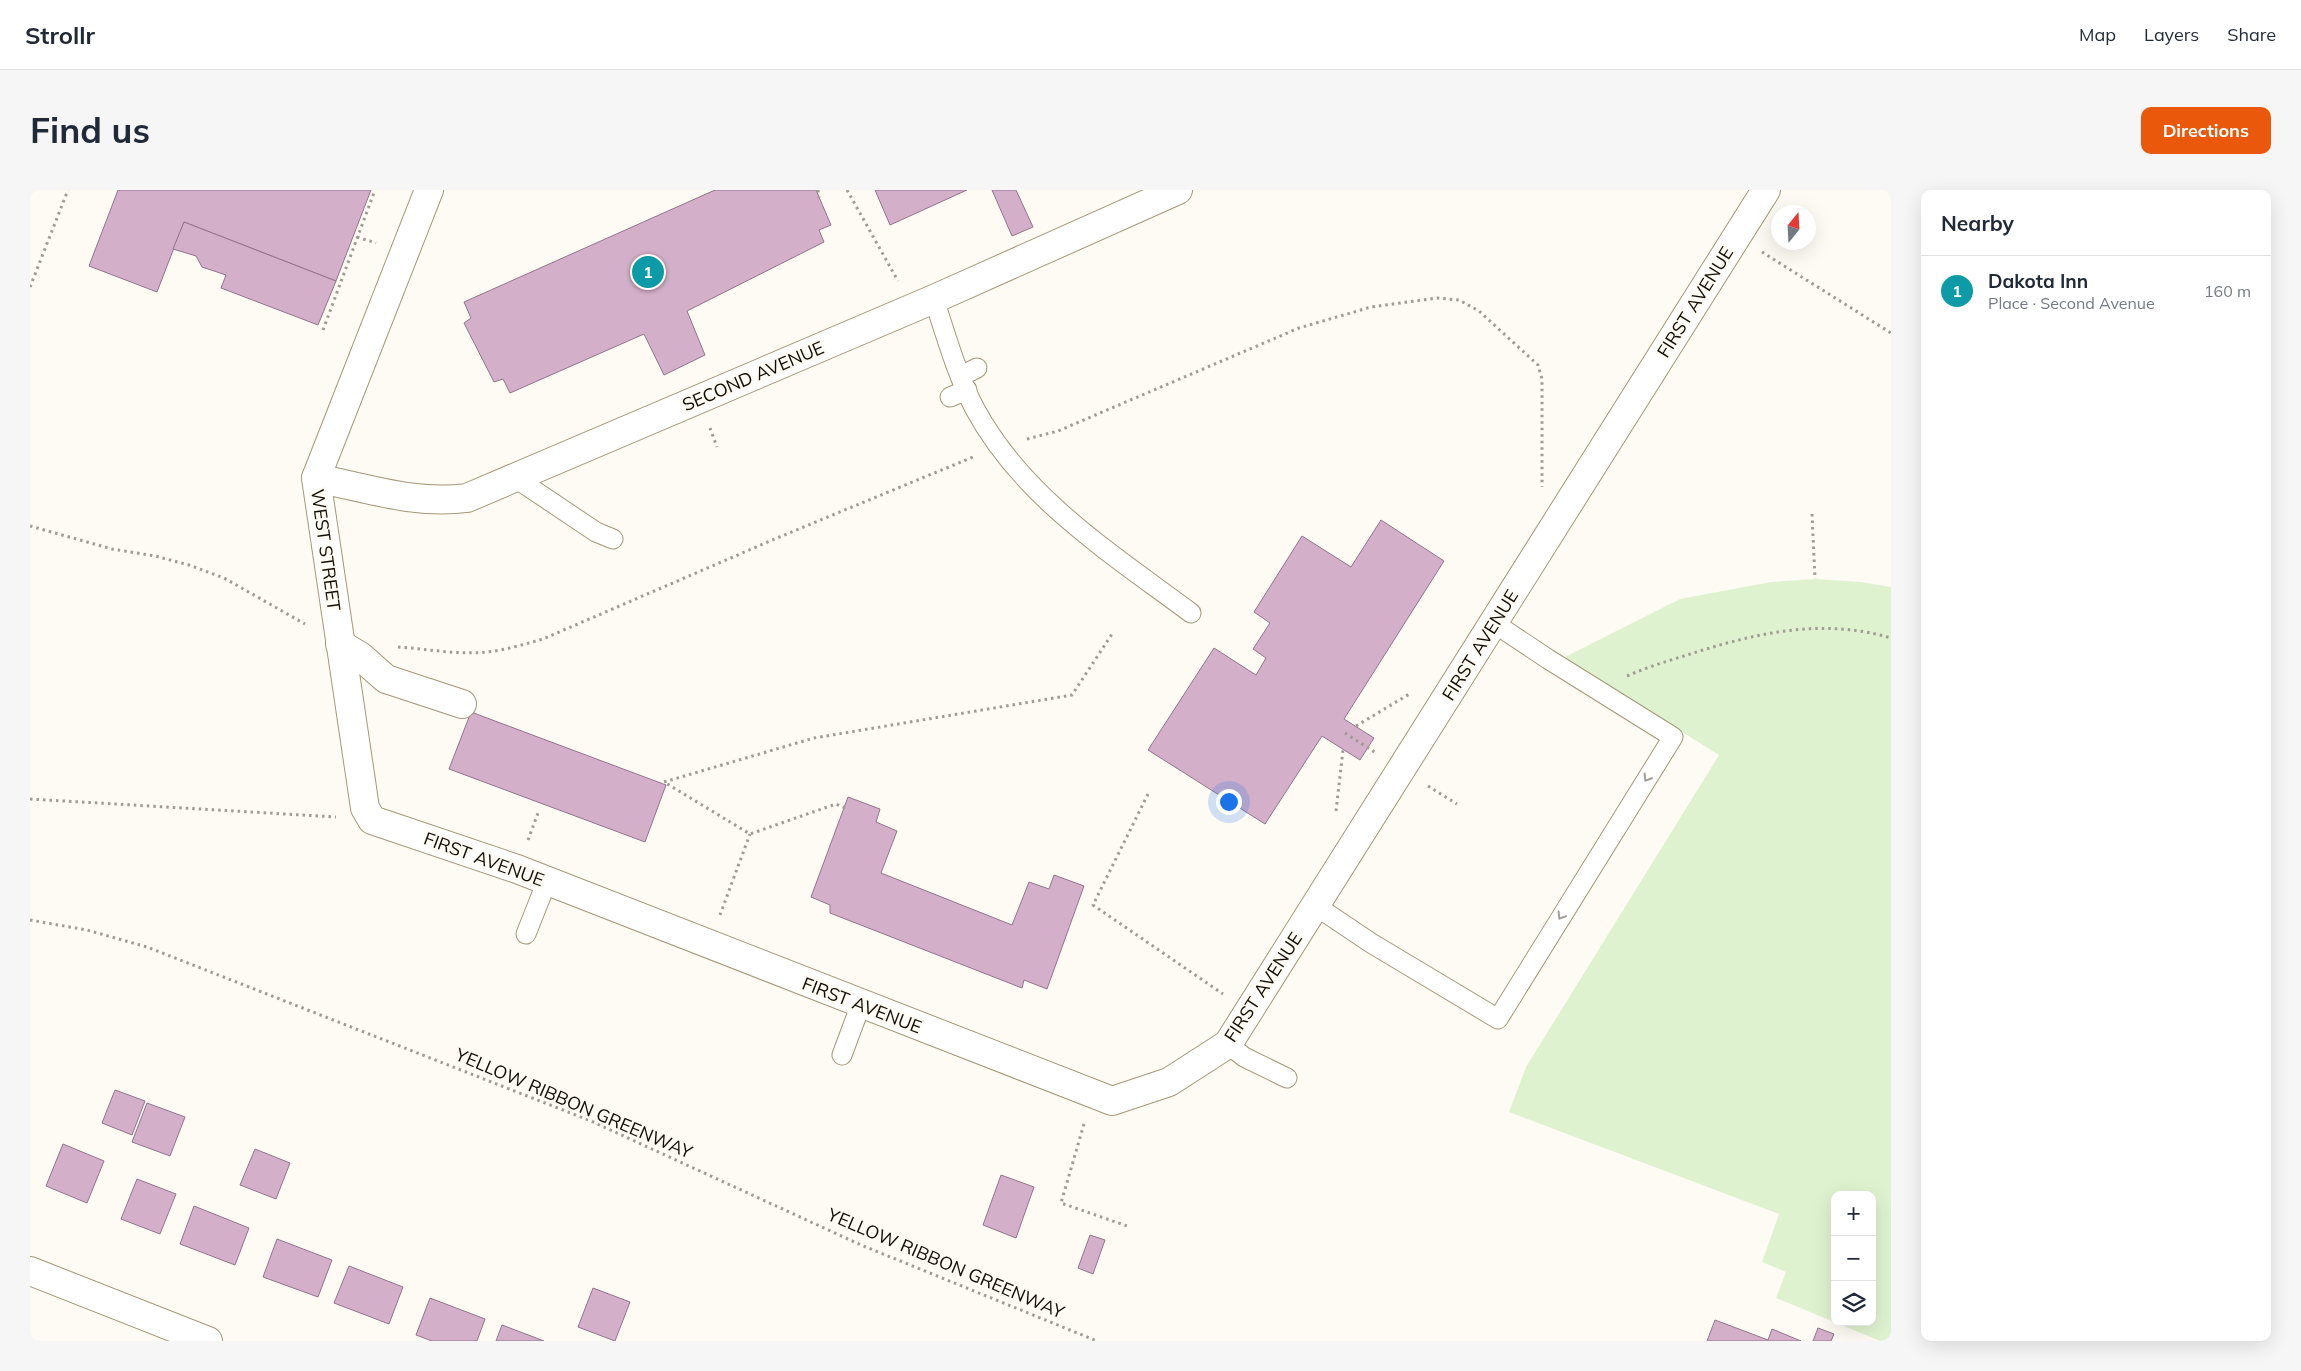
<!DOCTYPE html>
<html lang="en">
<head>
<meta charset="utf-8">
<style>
	:root { --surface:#fff; --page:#f6f6f7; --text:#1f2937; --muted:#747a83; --line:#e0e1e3; --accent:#ea580c }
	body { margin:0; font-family:Mulish,sans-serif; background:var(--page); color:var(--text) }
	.controls { position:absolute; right:15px; bottom:15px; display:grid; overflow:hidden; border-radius:10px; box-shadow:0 5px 20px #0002 }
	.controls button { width:45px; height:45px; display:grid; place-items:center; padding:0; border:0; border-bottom:1px solid var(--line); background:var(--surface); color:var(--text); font:25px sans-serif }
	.compass { position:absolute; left:1741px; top:15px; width:45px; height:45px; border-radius:50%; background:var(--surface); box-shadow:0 5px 20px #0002; rotate:18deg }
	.you { position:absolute; left:1198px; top:611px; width:18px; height:18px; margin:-12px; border:4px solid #fff; border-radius:50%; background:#1a73e8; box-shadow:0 0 0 8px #1a73e833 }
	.badge { display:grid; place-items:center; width:32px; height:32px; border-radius:50%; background:var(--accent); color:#fff; font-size:16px; font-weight:700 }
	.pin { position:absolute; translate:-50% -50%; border:2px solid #fff; box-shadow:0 1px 5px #0006 }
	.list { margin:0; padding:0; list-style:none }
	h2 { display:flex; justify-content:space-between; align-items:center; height:65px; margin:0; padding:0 20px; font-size:21px }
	h2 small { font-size:16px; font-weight:400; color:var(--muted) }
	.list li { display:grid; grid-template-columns:32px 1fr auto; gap:15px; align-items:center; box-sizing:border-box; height:70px; padding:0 20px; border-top:1px solid var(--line) }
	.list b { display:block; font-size:19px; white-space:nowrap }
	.list p { margin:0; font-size:16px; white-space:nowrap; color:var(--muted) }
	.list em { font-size:16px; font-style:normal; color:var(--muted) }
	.icon { flex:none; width:28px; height:28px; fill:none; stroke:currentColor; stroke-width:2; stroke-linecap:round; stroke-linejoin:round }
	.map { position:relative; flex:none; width:1861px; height:1151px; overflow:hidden; border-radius:10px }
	header { display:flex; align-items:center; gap:30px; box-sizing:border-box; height:70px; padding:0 25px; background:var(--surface); border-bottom:1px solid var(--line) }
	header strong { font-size:24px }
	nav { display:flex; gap:28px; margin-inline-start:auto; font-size:18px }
	.intro { display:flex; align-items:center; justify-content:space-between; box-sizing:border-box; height:120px; padding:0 30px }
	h1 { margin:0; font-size:35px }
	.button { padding:12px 22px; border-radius:10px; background:var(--accent); color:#fff; font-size:18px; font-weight:700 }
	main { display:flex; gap:30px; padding:0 30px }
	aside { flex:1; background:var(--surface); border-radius:10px; box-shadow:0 5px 20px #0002 }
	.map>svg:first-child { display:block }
	.green { fill:#dff2d0; fill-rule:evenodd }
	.building { fill:#d4afca; stroke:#93748b }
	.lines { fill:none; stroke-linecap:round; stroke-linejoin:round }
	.service-casing { stroke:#a69776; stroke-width:21 }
	.minor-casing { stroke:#a69776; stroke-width:30 }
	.path { stroke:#a09b94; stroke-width:3; stroke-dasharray:2.5 4; stroke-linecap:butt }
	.service { stroke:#fff; stroke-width:19 }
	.minor { stroke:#fff; stroke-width:28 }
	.oneway { stroke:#a09d9a }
	.labels { text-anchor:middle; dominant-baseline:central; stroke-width:5; stroke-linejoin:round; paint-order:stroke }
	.street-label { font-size:18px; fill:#110b02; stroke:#fefbf4 }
</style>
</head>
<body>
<header>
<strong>Strollr</strong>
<nav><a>Map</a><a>Layers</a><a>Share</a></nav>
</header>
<div class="intro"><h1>Find us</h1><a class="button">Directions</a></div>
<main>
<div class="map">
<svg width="1861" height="1151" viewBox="0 0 1861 1151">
	<rect width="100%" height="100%" fill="#fefbf4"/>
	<path class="green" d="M1785,389L1831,392L1861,397V1151H1850L1746,1108L1756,1082L1732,1072L1749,1024L1479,922L1496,877L1689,565L1533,468L1650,409L1741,392ZM1805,1005H1842V1132H1805Z"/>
	<g class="building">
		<polygon points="88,0 341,0 306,91 154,32 127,102 59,76"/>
		<polygon points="685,0 786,0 801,35 789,40 794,52 657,121 675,165 634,185 614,144 480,203 473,189 464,192 434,133 441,128 434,112"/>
		<polygon points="845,0 937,0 860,35"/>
		<polygon points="962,0 986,0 1003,37 982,46"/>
		<polygon points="154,32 306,91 288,135 191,98 196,85 172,77 166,66 143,59"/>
		<polygon points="1351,330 1414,371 1314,529 1344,548 1330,570 1292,546 1235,634 1118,560 1184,458 1226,485 1236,468 1223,459 1240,433 1224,422 1272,346 1321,377"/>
		<polygon points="441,522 636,595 615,652 419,579"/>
		<polygon points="818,607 850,619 846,632 867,641 851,683 982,735 999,692 1019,699 1024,685 1054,696 1017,799 994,790 992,798 800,723 800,715 781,707"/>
		<polygon points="85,900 115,911 102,945 72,933"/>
		<polygon points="117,913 155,927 140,966 102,952"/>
		<polygon points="33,954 74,971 57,1013 16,996"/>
		<polygon points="225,959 260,973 246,1009 210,995"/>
		<polygon points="971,985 1004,997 986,1048 953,1035"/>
		<polygon points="107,989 146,1004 130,1044 91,1029"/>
		<polygon points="164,1016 219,1038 205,1075 150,1054"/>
		<polygon points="1060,1045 1075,1050 1063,1084 1048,1078"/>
		<polygon points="247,1049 302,1070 288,1107 233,1087"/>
		<polygon points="319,1076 373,1097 359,1134 304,1113"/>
		<polygon points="563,1098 600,1112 585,1151 548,1137"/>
		<polygon points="400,1108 455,1129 447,1151 402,1151 386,1145"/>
		<polygon points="1685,1130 1738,1150 1742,1139 1771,1151 1677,1151"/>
		<polygon points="472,1135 514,1151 466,1151"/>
		<polygon points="1788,1138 1804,1144 1801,1151 1783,1151"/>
	</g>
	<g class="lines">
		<g class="service-casing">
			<g id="service">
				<path d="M904,109C916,146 927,185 945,219C993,308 1082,364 1161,423"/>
				<polyline points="931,186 947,178"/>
				<polyline points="920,207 937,200"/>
				<polyline points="484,287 566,342 583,349"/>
				<polyline points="1286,716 1341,753 1468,829 1643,547 1518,469 1464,433"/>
				<polyline points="496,744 517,691"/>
				<polyline points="1198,854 1214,867 1257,888"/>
				<polyline points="812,865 831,814"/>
			</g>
		</g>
		<g class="minor-casing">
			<g id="minor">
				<polyline points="399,0 286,288 335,618 342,630 487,679 1082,911 1139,892 1198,854 1736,0"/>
				<path d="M286,288C336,298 386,315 437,308L904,109L1148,0"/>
				<polyline points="310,454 330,466 356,489 432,514"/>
				<polyline points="0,1081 178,1151"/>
			</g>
		</g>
		<g class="path">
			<polyline points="788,0 789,8"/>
			<polyline points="817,0 868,91"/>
			<polyline points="327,47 346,53"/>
			<polyline points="1732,62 1861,143"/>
			<polyline points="0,97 38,0"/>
			<polyline points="293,140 345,0"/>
			<polyline points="680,238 687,257"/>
			<polyline points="997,249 1028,241 1269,138 1341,117 1407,108 1429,110 1449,121 1508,175 1512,189 1512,297"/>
			<polyline points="1782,324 1785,389"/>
			<polyline points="0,336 82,359 125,366 159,375 194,388 275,434"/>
			<path d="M368,457C398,459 427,465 457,462C476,460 495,454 513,449L747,348L943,267"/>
			<path d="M1597,486C1622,475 1648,468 1673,460C1735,441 1797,429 1861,448"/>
			<polyline points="1326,536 1381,503"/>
			<polyline points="1315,543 1346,563"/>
			<polyline points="1398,596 1427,614"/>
			<polyline points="1118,604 1063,715 1193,804"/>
			<polyline points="0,609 306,627"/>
			<polyline points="815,618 806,614 720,644 634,592 784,548 1042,505 1082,444"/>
			<polyline points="1306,621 1313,560"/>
			<polyline points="498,650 508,623"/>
			<polyline points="690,725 720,644"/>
			<polyline points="0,730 57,740 117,757 561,931 831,1055 1067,1151"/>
			<polyline points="1054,934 1031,1013 1100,1037"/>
		</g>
		<use href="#service" class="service"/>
		<use href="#minor" class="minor"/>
	</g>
	<defs><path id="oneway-chevron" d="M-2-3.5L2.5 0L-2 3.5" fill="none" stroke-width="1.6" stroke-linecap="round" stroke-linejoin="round" transform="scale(1.25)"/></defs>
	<g class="oneway">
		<use href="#oneway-chevron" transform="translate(1617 588) rotate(122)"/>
		<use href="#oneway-chevron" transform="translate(1531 726) rotate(122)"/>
	</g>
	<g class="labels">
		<g class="street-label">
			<text transform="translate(1665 112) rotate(-58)">FIRST AVENUE</text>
			<text transform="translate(723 186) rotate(-23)">SECOND AVENUE</text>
			<text transform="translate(296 360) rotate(82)">WEST STREET</text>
			<text transform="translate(1450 455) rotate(-58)">FIRST AVENUE</text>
			<text transform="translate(454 669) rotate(20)">FIRST AVENUE</text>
			<text transform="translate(1233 797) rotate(-57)">FIRST AVENUE</text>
			<text transform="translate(832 815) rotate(21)">FIRST AVENUE</text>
			<text transform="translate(544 913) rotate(23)">YELLOW RIBBON GREENWAY</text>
			<text transform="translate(916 1073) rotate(23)">YELLOW RIBBON GREENWAY</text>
		</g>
	</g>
</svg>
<div class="controls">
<button>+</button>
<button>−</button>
<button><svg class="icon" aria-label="layers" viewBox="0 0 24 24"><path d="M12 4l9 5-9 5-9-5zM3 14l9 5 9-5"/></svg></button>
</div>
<svg class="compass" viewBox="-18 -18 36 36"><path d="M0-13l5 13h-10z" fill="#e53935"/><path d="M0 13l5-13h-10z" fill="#747a83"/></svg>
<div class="you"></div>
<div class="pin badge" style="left:618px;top:82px;background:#0f9aa8">1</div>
</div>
<aside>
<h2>Nearby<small></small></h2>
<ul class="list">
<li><span class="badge" style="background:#0f9aa8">1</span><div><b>Dakota Inn</b><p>Place · Second Avenue</p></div><em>160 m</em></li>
</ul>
</aside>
</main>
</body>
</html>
